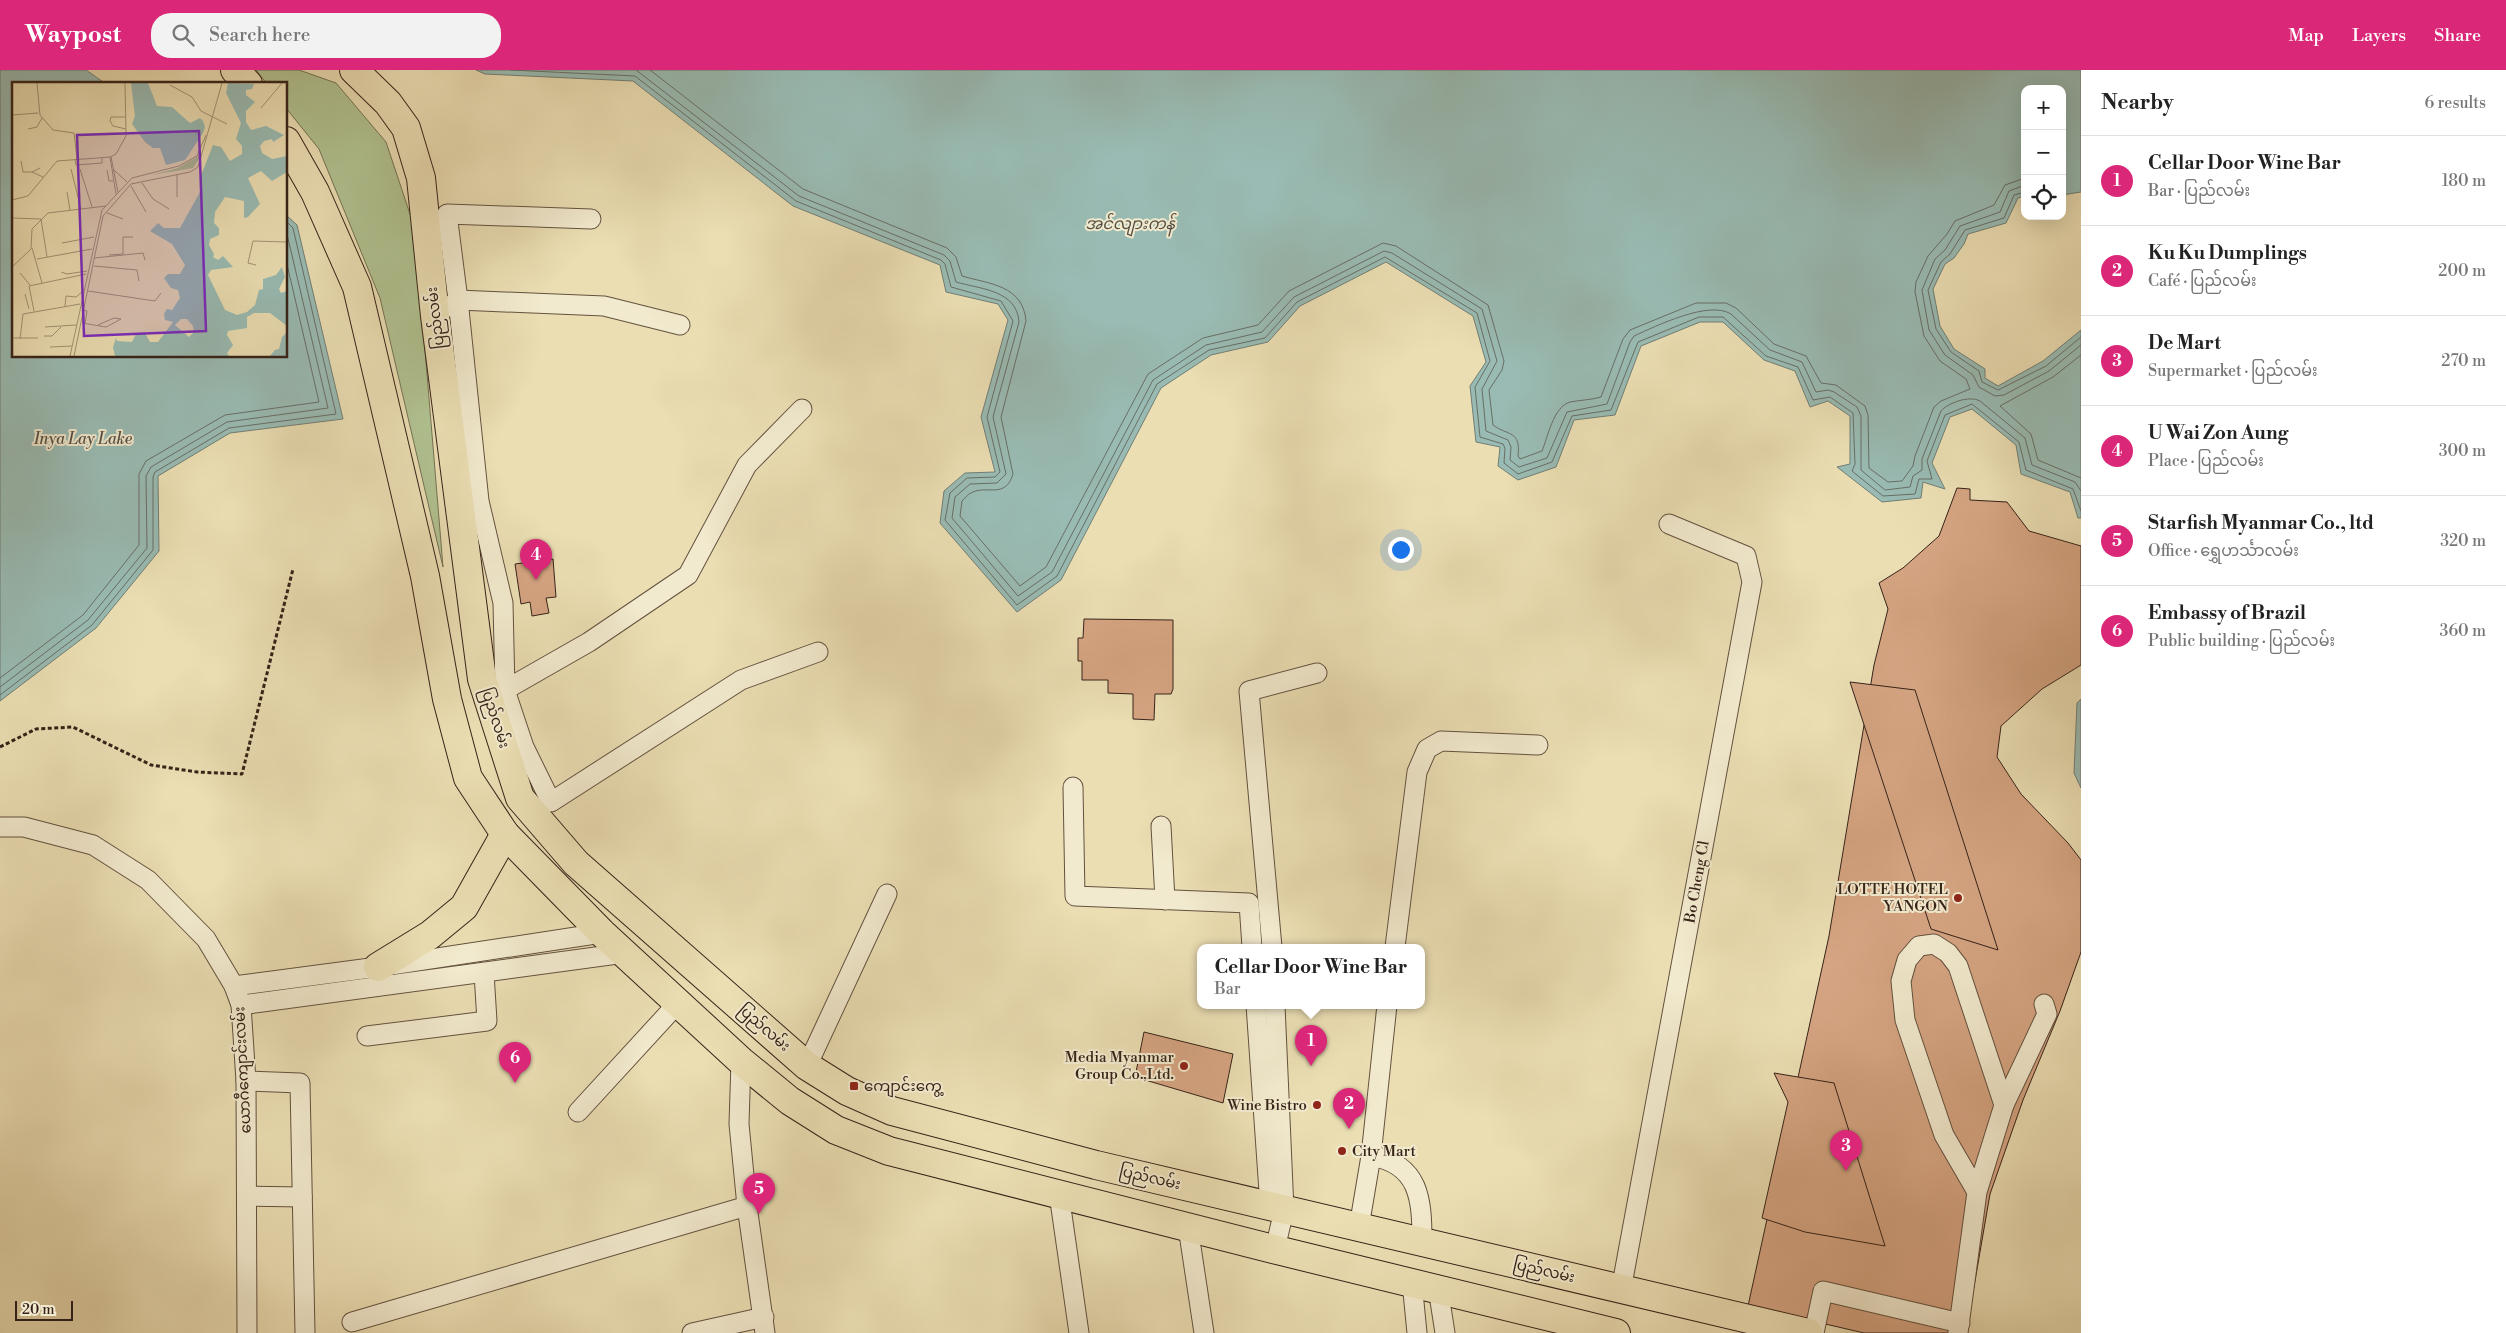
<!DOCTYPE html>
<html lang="en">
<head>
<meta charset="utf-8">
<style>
	:root { --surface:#fff; --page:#f2f2f2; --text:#222; --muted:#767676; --line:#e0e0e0; --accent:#db2777 }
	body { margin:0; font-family:"Libre Bodoni","Noto Sans Myanmar",serif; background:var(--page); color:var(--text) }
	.controls { position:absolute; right:15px; top:15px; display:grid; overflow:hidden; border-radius:10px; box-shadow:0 5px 20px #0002 }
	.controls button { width:45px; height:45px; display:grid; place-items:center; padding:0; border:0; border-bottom:1px solid var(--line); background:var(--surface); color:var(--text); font:25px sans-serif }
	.scale { position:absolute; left:15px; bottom:12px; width:58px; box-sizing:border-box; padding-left:5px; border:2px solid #362218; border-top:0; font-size:14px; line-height:18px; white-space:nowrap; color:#362218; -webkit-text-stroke:4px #f2eace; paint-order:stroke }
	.you { position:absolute; left:1400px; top:479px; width:18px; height:18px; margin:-12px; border:4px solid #fff; border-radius:50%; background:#1a73e8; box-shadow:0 0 0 8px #1a73e833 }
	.badge { display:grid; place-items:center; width:32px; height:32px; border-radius:50%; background:var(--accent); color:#fff; font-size:16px; font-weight:700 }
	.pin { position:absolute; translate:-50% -41px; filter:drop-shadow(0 1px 2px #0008) }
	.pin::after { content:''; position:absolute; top:26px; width:18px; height:15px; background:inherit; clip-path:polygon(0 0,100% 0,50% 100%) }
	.popup { position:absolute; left:1197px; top:874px; width:228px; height:65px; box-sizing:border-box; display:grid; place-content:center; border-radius:10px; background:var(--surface); filter:drop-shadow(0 1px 4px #0005); font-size:16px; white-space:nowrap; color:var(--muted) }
	.popup b { font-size:19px; color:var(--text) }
	.popup::after { content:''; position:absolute; left:50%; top:100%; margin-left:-10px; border:10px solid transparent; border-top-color:var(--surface) }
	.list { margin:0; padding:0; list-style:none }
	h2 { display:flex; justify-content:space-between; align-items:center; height:65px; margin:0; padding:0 20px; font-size:21px }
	h2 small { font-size:16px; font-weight:400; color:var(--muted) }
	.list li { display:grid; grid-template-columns:32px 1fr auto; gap:15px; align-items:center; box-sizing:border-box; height:90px; padding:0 20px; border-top:1px solid var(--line) }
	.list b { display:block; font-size:19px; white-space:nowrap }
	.list p { margin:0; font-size:16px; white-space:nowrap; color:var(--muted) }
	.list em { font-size:16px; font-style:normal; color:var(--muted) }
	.icon { flex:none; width:28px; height:28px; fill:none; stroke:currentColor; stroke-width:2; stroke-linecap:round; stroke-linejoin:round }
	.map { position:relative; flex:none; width:2081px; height:1263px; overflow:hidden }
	header { display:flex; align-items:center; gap:30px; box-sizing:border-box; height:70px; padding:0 25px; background:var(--accent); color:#fff }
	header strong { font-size:24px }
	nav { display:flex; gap:28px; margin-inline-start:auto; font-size:18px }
	.search { width:350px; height:45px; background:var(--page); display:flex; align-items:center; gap:12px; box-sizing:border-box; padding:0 18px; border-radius:20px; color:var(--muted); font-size:19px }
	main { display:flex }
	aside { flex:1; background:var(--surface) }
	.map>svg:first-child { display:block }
	.green { fill:#b1c291; stroke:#747254 }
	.water { fill:#99bbb3; stroke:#717e75 }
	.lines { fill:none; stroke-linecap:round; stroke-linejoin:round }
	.shore { stroke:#686e66; stroke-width:1 }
	.building { fill:#d5a482; stroke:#362218 }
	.minor-casing { stroke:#63513f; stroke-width:21 }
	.highway-casing { stroke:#362218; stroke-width:30 }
	.path { stroke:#362218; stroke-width:3; stroke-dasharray:4 2.5; stroke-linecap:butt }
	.minor { stroke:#f2eace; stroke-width:19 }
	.highway { stroke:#ebdeb3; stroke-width:28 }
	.poi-dot { fill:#8f2418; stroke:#f2eace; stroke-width:2 }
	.labels { text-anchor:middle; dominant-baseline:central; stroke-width:4; stroke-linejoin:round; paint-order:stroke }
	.street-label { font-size:15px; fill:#362218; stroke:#f2eace }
	.poi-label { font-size:15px; fill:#362218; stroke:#f2eace; text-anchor:end }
	.water-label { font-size:16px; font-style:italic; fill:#545046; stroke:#f2eace }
	.inset-road { fill:none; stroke:#a39375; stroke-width:1 }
	.view { fill:#7b2cbf; fill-opacity:0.15; stroke:#7b2cbf; stroke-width:2.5 }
	.inset-edge { fill:none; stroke:#362218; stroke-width:2.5 }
</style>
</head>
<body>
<header>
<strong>Waypost</strong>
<div class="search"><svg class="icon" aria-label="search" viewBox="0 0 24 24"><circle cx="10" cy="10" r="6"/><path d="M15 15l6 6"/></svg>Search here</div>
<nav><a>Map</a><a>Layers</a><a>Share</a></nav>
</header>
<main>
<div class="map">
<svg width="2081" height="1263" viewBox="0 0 2081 1263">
	<rect width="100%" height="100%" fill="#ebdeb3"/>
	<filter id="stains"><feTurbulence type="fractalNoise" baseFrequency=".004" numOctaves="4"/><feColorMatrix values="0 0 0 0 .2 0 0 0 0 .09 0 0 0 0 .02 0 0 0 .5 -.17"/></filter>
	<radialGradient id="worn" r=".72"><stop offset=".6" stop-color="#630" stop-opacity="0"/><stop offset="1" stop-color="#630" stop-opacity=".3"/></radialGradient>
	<polygon class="green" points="256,0 299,0 336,13 386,72 415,159 443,497 380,228 319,79 286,38 286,14 267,14"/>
	<g class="water">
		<polygon points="0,0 86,0 106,14 14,14 14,286 286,286 286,145 297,155 343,349 230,363 158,406 159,481 96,558 0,631"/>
		<polygon points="476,0 2081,0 2081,122 2062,125 2062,19 2025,19 2025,126 2018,128 2006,153 1968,164 1964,174 1954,188 1945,194 1933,219 1940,256 1954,279 1985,299 1985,308 1998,316 2043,291 2081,260 2081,448 2078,448 2070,422 2021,404 2016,375 1972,339 1950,347 1932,393 1945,419 1923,412 1921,428 1882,432 1837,397 1850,394 1850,346 1828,331 1810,337 1795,301 1764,290 1723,252 1700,252 1641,276 1615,345 1574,350 1556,397 1518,410 1498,396 1500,377 1476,372 1470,316 1486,292 1473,246 1386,192 1300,236 1268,272 1211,285 1161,318 1061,510 1017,542 940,453 944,421 965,403 995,402 981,347 1008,250 998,234 946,222 940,195 793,136 633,11 485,4"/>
		<polygon points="2081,629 2081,718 2074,703 2077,633"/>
	</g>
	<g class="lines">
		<g class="shore">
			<polyline points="510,0 635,6 796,131 941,190 945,194 951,217 1001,231 1013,251 987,347 1000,402 995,407 967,408 950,423 945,450 1017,535 1057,506 1157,314 1209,280 1265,268 1297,232 1385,187 1477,243 1490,291 1475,317 1480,367 1503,374 1505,378 1504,393 1518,404 1552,392 1572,346 1611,340 1638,272 1699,247 1723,247 1766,286 1798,297 1813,330 1830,327 1853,343 1855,394 1852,401 1883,426 1915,424 1919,409 1932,409 1927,391 1945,345 1972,334 2019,372 2026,400 2073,419 2081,441"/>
			<path d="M636,0L799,126L944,185L950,191L956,212C980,219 1017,220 1019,252L993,347L1006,404L997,413L970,414L955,427L952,448L1018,526L1052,502L1153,310L1206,275L1262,262L1294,227L1384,181L1392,183L1482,239L1497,291L1482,319L1486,361L1508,370L1511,377L1510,390L1519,397L1547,388L1567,342L1607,334L1630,272L1634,266C1656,256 1709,230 1731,244L1770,280L1802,292L1816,322L1828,320L1834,322L1857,337L1861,346V400L1885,420L1910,417L1913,406L1922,400V389L1941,341C1948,333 1969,325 1980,331L2025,368L2032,395L2075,412L2081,421"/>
			<path d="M650,0L803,119L947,178L956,187L962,206C989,214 1023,215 1026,251L1001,347L1013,404C1005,430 987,414 971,423C968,424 965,428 962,431L960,446L1020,516L1046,497L1148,304L1203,268L1258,255L1289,221L1383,173L1396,176L1488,235L1504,291L1502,300L1489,320L1493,355C1508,366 1521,360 1518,386L1520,389L1542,381C1548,367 1553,337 1570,332C1580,330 1591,330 1601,327L1623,269L1630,260L1696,233H1726L1736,238L1774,274L1806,286L1821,313L1836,315L1865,336L1868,345L1869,398L1888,412L1902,411L1913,396L1915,386L1934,337L1941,331L1970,319L1966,309L1940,291L1924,266L1915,222L1916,212L1928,186L1947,164L1955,151L1994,135L2005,115L2025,108"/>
			<polyline points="2025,115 2009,121 2000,142 1960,156 1945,180 1935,189 1922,220 1929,260 1945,285 1973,305 1979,317 1995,326 2004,325 2049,301 2081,275"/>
			<polyline points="2025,122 2014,125 2004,148 1965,160 1950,184 1941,192 1928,220 1936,259 1951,282 1979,301 1982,312 1998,320 2046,296 2081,267"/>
			<polyline points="2081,285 2053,307 2000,336 2031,364 2038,390 2081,408"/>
			<polyline points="0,608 83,545 139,475 139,404 146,391 225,345 319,332 286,190"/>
			<polyline points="0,617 88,550 147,478 146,406 151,397 227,352 328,338 286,160"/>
			<polyline points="0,625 92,555 153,480 153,407 155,402 229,358 336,344 293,158 286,151"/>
		</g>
	</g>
	<g class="building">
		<polygon points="1957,418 1970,419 1970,430 2007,432 2029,461 2081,476 2081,595 2042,619 2001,656 1997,687 2021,724 2068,773 2081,790 2081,882 2060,941 2023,1030 1990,1124 1966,1263 1864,1263 1748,1236 1829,866 1874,595 1888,539 1879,513 1903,498 1939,466"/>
		<polygon points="553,489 556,527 546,528 549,543 532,546 530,532 521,534 515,494"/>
		<polygon points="1084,549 1173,550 1173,619 1171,624 1155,624 1154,650 1133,649 1133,624 1108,623 1108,610 1082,610 1082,591 1078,591 1078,568 1083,568"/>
		<polygon points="1850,612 1915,620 1998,880 1931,859"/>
		<polygon points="1144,962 1233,984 1223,1033 1135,1007"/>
		<polygon points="1774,1003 1834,1013 1885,1176 1805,1162 1762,1148 1788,1032"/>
	</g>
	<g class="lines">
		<g class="minor-casing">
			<g id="minor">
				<polyline points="591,149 447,144 458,230 479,431 503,533 505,620 524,677 551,732 741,610 818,582"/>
				<polyline points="449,237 458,230 604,236 680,255"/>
				<polyline points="505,620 589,572 688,505 747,395 802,339"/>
				<polyline points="1073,717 1075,826 1249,833 1252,877"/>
				<polyline points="1161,756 1165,830"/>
				<polyline points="0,757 24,757 93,775 148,810 206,869 234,916 241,935 246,1011 247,1263"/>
				<polyline points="1272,877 1249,621 1317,603"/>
				<polyline points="1395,877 1417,702 1427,679 1441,671 1538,675"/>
				<polyline points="234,916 378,897 602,863"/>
				<polyline points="241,935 625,883"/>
				<polyline points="1256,935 1270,1136"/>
				<polyline points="1275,935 1284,1140 1275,1179"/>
				<polyline points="367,966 487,951 484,903"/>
				<polyline points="741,991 739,1054 747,1136 765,1263"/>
				<polyline points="807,996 887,824"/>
				<polyline points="246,1011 300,1013 305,1263"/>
				<polyline points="2004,1035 2047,944 2044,934"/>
				<polyline points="578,1042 678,933"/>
				<path d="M1371,1086C1420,1094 1422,1130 1422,1172"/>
				<polyline points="1059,1124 1079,1263"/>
				<polyline points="247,1126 302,1127"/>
				<polyline points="1188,1157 1204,1263"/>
				<polyline points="1359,1157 1371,1086 1387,935"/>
				<polyline points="1412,1212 1417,1263"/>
				<polyline points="1438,1218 1445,1263"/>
				<polyline points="1621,1220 1752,512 1746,486 1669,454"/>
				<polyline points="352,1252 747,1136"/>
				<polyline points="692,1263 764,1247"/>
				<polyline points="1814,1263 1823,1221 1960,1253"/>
				<polyline points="1958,1263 1977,1122 2004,1035 1958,896 1948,883 1934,874 1919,876 1907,890 1901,911 1905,950 1944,1065 1977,1122"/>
			</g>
		</g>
		<g class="highway-casing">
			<g id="highway">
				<polyline points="235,0 248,14"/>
				<polyline points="354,0 388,33 406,58 421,108 435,246 482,609 520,728 576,793 807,996 847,1021 892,1041 1096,1095 1808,1263"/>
				<polyline points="286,71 315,122 357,217 425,506 447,629 468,708 505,764 602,863 741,991 790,1031 836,1060 889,1081 1281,1181 1616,1263"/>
				<polyline points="378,897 430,865 464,837 505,764"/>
			</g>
		</g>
		<polyline class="path" points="0,677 36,659 73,657 151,695 197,702 242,704 293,499"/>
		<use href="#minor" class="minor"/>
		<use href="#highway" class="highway"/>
	</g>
	<g class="poi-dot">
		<circle cx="1958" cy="828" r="5"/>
		<circle cx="1184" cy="996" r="5"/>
		<rect x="849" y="1011" width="10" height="10" rx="2.5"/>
		<circle cx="1317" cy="1035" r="5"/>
		<circle cx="1342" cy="1081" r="5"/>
	</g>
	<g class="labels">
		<g class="street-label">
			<text transform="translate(436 248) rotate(-97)">ပြည်လမ်း</text>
			<text transform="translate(495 648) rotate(72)">ပြည်လမ်း</text>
			<text transform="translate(1697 812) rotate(-80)">Bo Cheng Cl</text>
			<text transform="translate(764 958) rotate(41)">ပြည်လမ်း</text>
			<text transform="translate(243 1000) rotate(-93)">ယောဂီကျောင်းလမ်း</text>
			<text transform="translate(1150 1108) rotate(13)">ပြည်လမ်း</text>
			<text transform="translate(1544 1201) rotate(13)">ပြည်လမ်း</text>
		</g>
		<g class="poi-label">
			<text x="1948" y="819">LOTTE HOTEL<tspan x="1948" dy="17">YANGON</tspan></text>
			<text x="1174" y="987">Media Myanmar<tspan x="1174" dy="17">Group Co.,Ltd.</tspan></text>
			<text x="864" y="1016" text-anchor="start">ကျောင်းကွေ့</text>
			<text x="1307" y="1035">Wine Bistro</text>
			<text x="1352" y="1081" text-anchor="start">City Mart</text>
		</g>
		<g class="water-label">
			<text x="1130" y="154">အင်လျားကန်</text>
			<text x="83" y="369">Inya Lay Lake</text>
		</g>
	</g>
	<g transform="translate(12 12)">
		<rect width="275" height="275" fill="#ebdeb3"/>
		<path d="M190,72L181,86L140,93L166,86Z" fill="#b1c291"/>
		<path d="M119,1H136L145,24L160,25L178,41L188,36L191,39L193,45L191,51L173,78L154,83L148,66H141L133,60L120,42L123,34ZM216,1L242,2L240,7L234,8V13L243,20L234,29V40L239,48L254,44L272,53L261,60L260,57L252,59L248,64L250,71L260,77L275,74V90L260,99L249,89L236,96L248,122L236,135L232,136V119L213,115L203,130L202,141L207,146V153L198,157L197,163L202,172L201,175L206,178L211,174L221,185L199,188L196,193L213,228L225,233L235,230L243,223L247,208L251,207V197L264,193L270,185L273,195L267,207L269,211L275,209V244L258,231H242L235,235V246L216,249L215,253L221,263L215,271L217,274H103L101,265L104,256L105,259L120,260L124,252L133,251L138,260H146L161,240L153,238L152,232L155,227L160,228L168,216L166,208L159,206L152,196L156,192H168L173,183L160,162L138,149L146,141L152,146H168L188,110V96L201,63L209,65L218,79L230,72V64L224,57L229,41L214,11ZM169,237H175L181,244L182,250L177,255L163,243ZM275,250V274H258L263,268L267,267L270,255Z" fill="#99bbb3" fill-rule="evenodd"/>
		<path class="inset-road" d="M25,1L28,33L41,48L62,51L65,77M158,3L180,15L189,29L215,42M249,26L270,1M0,33L26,31M113,35H99L98,39L101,44L114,47M16,47L25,45L30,36M98,75L104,112M99,75L106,110M63,77L64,83L90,81V76M9,79L11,90H20M28,86L20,90L31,95M59,87L69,127M68,87L80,125M95,88L97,99H101M102,88L115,100M130,101L141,117L157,127M119,104L134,130M55,110L58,128M165,115V92M0,118L16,114L45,79L98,75L104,72L114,54L113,1M95,131L111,137M0,136L29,137M29,137L35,175M50,161L82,155M20,166L30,201M97,173L111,172V155H121M82,176L131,171L133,178M25,177L80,167M244,183L236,181L241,159L275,160M82,184L125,188L127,199M0,185L19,167L20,147L36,131L94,124M49,190L55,192L75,189M8,191L18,203M76,209L143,219L149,211M13,212L17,227M53,224L54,214L64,215L70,210M71,228L75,229L73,242M22,229L17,204L74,192M70,241L94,245L109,237L102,236L86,243M33,245L64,243M32,254H40L49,245M0,256H26M8,257L11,232L68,222M38,265L60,264M58,274L90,128L120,96L167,84L185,74L194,53M62,274L91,134L119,102L178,90L186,85L210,1"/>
		<path class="view" d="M187,49L194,249L72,254L65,53Z"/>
		<rect width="275" height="275" class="inset-edge"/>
	</g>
	<rect width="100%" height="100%" filter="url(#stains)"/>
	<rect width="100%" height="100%" fill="url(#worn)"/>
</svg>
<div class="controls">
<button>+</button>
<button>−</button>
<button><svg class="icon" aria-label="locate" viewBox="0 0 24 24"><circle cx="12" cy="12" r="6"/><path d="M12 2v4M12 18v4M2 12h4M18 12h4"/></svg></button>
</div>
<div class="scale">20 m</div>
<div class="you"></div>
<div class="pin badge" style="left:1311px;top:996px">1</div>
<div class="popup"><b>Cellar Door Wine Bar</b>Bar</div>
<div class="pin badge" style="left:1349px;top:1059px">2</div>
<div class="pin badge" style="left:1846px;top:1101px">3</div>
<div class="pin badge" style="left:536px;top:510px">4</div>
<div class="pin badge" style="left:759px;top:1144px">5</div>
<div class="pin badge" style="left:515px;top:1013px">6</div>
</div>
<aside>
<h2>Nearby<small>6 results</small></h2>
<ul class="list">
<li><span class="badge">1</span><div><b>Cellar Door Wine Bar</b><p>Bar · ပြည်လမ်း</p></div><em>180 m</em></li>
<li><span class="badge">2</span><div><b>Ku Ku Dumplings</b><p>Café · ပြည်လမ်း</p></div><em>200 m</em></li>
<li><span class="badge">3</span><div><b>De Mart</b><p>Supermarket · ပြည်လမ်း</p></div><em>270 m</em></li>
<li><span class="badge">4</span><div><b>U Wai Zon Aung</b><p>Place · ပြည်လမ်း</p></div><em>300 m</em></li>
<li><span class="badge">5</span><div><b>Starfish Myanmar Co., ltd</b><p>Office · ရွှေဟင်္သာလမ်း</p></div><em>320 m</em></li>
<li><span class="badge">6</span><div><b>Embassy of Brazil</b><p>Public building · ပြည်လမ်း</p></div><em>360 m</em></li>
</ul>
</aside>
</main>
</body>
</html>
